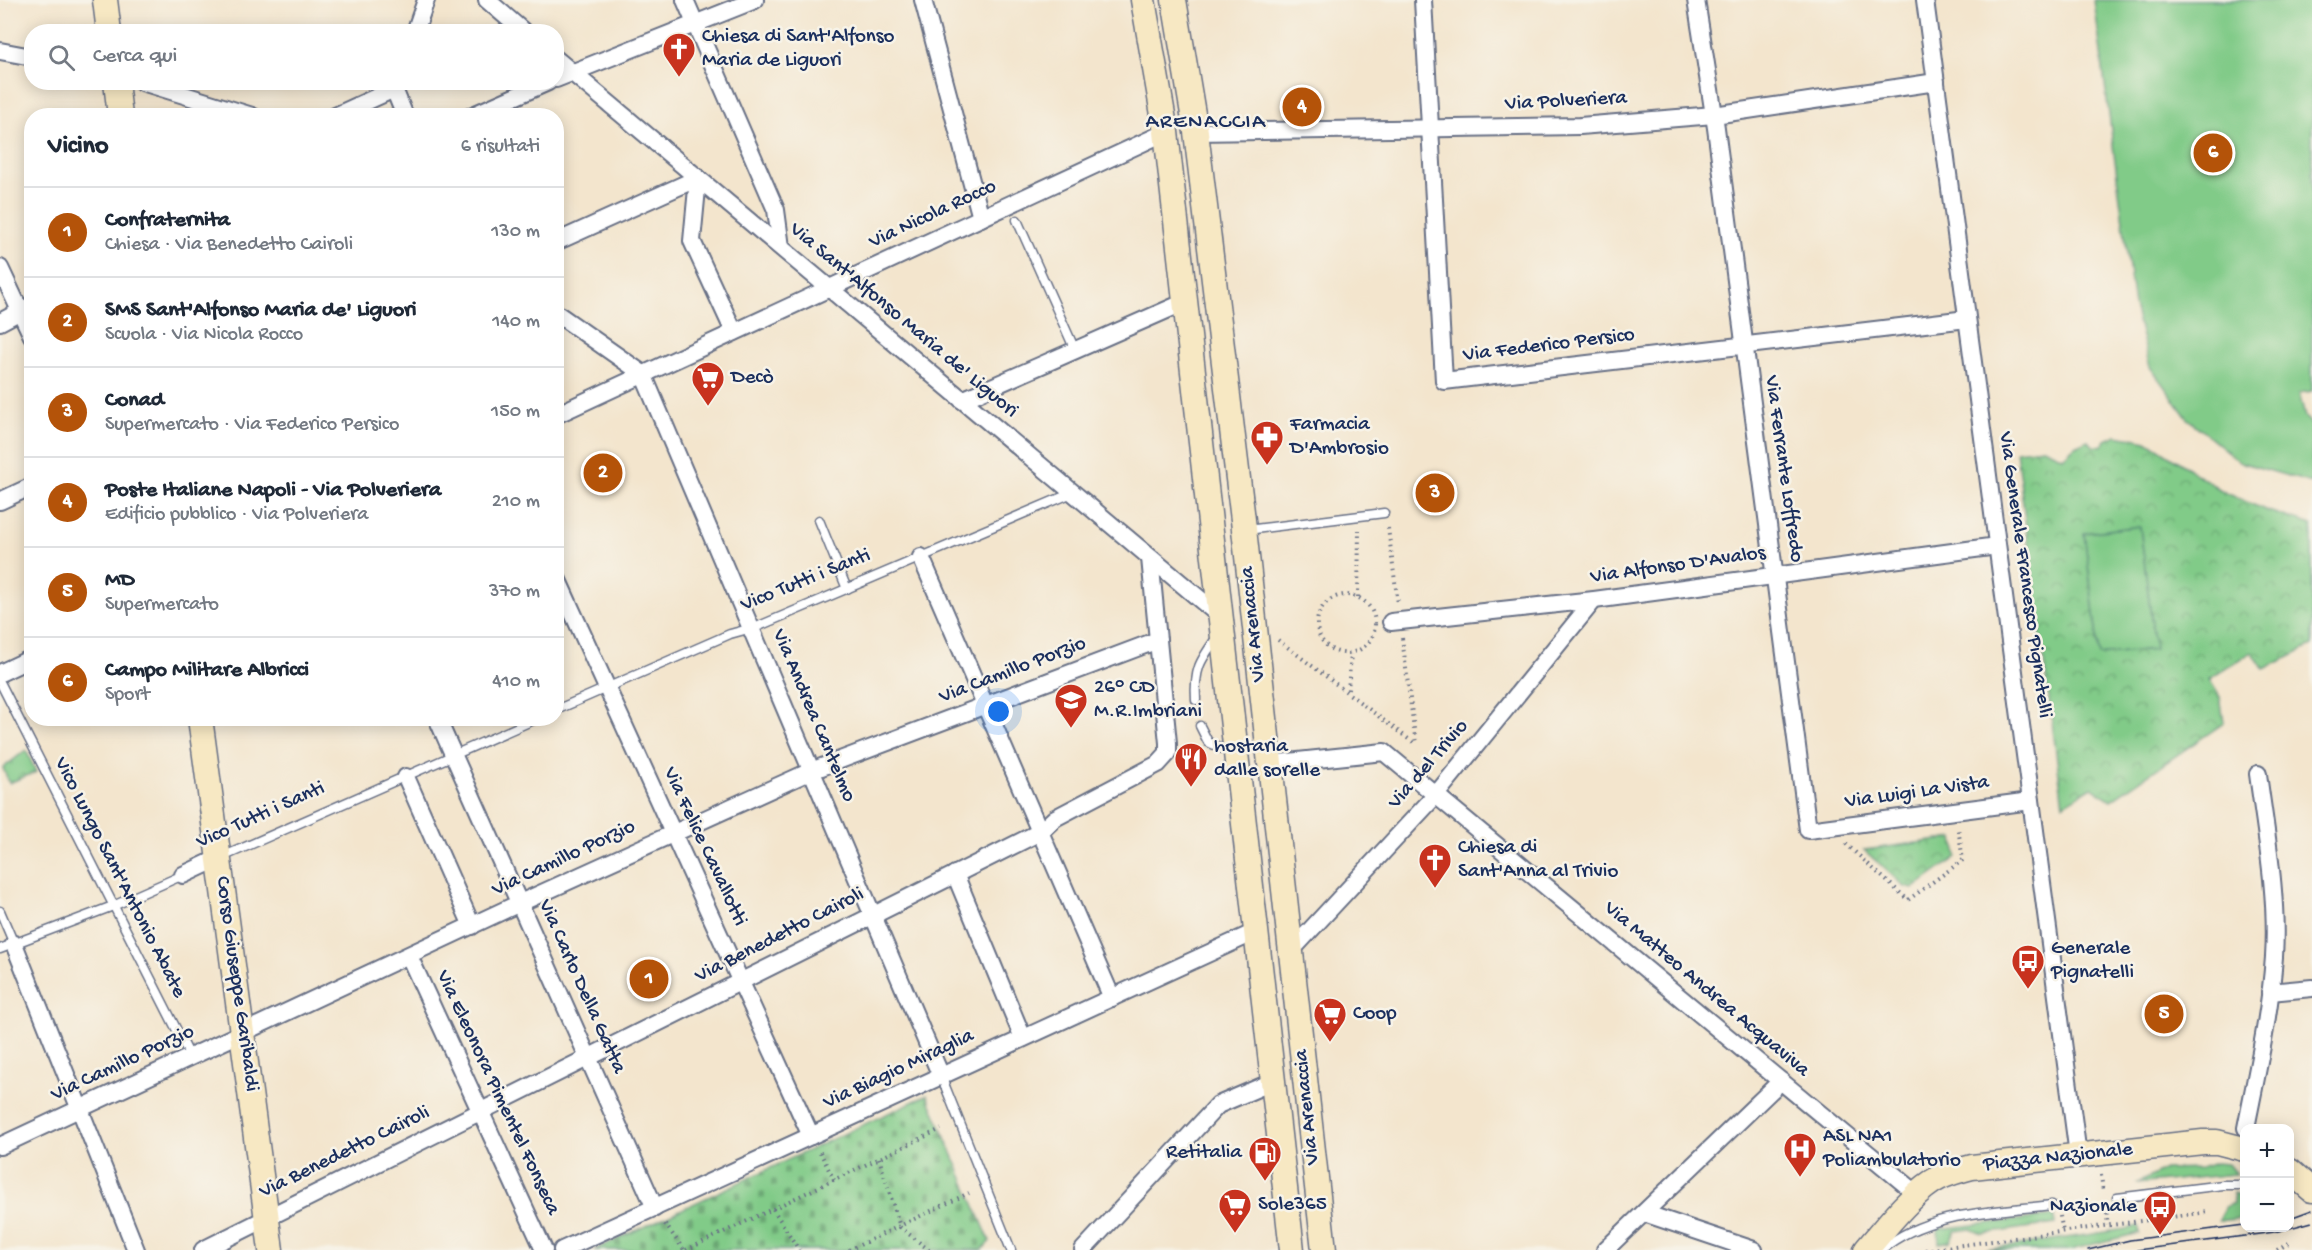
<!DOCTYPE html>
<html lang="it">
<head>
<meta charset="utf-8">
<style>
	:root { --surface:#fff; --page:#f2f2f3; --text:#1f2937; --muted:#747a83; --line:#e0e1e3; --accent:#b45309 }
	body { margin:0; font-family:"Gochi Hand",sans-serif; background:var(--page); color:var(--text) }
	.controls { position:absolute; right:18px; bottom:18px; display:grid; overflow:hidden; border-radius:12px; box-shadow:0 3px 15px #0003 }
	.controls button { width:54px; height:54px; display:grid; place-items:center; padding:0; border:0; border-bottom:2px solid var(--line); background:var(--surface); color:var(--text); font:30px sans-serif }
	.you { position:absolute; left:999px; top:712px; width:21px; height:21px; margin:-15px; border:4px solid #fff; border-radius:50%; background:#1a73e8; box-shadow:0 0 0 9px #1a73e833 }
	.badge { display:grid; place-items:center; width:39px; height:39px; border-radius:50%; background:var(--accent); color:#fff; font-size:20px; font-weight:700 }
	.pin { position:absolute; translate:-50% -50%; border:3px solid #fff; box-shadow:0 2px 6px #0006 }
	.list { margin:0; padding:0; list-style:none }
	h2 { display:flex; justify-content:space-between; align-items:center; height:78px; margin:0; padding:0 24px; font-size:26px }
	h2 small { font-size:20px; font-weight:400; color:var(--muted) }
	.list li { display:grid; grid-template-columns:39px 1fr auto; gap:18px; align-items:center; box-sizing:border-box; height:90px; padding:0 24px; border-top:2px solid var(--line) }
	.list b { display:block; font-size:22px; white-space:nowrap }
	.list p { margin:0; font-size:20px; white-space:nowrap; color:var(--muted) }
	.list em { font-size:20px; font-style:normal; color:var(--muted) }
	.icon { flex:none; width:33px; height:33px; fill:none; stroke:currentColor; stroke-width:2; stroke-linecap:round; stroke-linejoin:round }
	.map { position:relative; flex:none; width:2312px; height:1250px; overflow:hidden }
	.search { position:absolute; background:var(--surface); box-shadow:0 3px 15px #0003; left:24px; top:24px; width:540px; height:66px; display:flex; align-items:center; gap:15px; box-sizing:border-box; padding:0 21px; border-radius:24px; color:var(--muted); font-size:22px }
	.panel { position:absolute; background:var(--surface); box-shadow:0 3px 15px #0003; left:24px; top:108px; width:540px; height:618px; border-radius:24px }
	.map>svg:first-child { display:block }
	.green { fill:#81cb88; stroke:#4e7d73; stroke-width:1.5 }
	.cemetery { fill:url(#cemetery-stones); stroke:#4e7d73; stroke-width:1.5 }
	.park { fill:url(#park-crowns); stroke:#4e7d73; stroke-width:1.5; fill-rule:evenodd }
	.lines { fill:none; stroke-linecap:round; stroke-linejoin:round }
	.lane-casing { stroke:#676f85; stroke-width:11 }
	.street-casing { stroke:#676f85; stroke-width:20 }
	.secondary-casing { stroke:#676f85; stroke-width:27 }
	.path { stroke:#676f85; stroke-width:4; stroke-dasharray:1.5 4.5; stroke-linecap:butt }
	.lane { stroke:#fff; stroke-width:8 }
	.street { stroke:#fff; stroke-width:16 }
	.secondary { stroke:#f7e8c3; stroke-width:24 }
	.tram { stroke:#1b2f5e; stroke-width:1.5 }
	.labels { text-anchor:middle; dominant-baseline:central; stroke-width:5; stroke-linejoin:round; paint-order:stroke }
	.poi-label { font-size:21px; fill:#1b2f5e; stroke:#f7f3e8; text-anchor:start }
	.street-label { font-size:21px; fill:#1b2f5e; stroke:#f7f3e8 }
	.neighbourhood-label { font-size:22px; letter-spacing:1.5px; fill:#1b2f5e; stroke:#f7f3e8 }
</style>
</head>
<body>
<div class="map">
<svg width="2312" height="1250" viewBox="0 0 2312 1250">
	<defs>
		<pattern id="cemetery-stones" width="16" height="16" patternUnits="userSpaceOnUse" patternTransform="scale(1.5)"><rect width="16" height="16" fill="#81cb88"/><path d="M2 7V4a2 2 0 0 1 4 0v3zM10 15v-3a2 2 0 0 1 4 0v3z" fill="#69a572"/></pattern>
		<pattern id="park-crowns" width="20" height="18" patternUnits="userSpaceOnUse" patternTransform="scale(1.5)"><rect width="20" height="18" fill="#81cb88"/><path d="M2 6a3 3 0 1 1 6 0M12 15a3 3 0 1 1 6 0" fill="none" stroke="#69a572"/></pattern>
	</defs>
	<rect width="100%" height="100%" fill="#f7f3e8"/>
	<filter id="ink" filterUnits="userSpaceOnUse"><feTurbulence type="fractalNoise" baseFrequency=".0167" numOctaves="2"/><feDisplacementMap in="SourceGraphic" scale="12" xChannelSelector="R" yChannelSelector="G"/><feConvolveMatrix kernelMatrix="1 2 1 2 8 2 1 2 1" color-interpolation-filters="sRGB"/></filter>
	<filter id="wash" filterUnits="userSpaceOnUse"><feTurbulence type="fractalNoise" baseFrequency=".008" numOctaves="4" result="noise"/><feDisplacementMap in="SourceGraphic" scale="24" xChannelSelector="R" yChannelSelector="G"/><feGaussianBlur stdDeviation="1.35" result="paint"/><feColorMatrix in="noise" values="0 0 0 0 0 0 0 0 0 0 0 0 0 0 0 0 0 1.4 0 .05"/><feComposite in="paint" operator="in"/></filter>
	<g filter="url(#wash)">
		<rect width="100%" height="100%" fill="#f3e5cd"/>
		<g class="green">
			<polygon points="2094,0 2312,0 2312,391 2299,393 2305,417 2312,425 2312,483 2240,462 2188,419 2150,367 2134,306"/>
			<polygon points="2140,526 2155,649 2099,655 2084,533"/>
			<polygon points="2215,1163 2228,1164 2236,1174 2136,1184 2165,1169 2201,1168"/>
			<polygon points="2233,1193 2244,1197 2244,1218 2218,1221 2226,1206 2234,1203"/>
			<polygon points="2054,1216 2055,1224 1982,1234 1971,1229 1955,1231 1950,1241 1939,1243 1938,1229"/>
			<polygon points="2139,1227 2139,1233 2070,1250 1985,1250"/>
		</g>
		<polygon class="cemetery" points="927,1095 990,1241 982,1250 594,1250"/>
		<g class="park">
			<path d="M2117,435L2147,441L2224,492L2265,510L2312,525V646L2264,669L2252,652L2209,679L2220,697L2224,723L2111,800L2092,787L2063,805L2016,451L2043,448L2063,457L2075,446L2088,440L2094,447L2103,445L2106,440ZM2140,526L2155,649L2099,655L2084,533Z"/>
			<polygon points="26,750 36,772 9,783 3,768"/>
			<polygon points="1954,838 1957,857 1913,889 1905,887 1864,850"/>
		</g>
	</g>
	<g filter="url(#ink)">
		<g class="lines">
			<g class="lane-casing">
				<g id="lane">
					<polyline points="1017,220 1075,350"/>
					<polyline points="819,520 847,589"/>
					<polyline points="1247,530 1384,513"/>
					<polyline points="0,682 191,1058"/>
					<path d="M1196,700C1194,669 1200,661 1217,637"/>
					<polyline points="556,710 730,634 759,626 1072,493"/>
					<polyline points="1200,726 1208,742 1232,753"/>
					<polyline points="220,858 538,718"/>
					<polyline points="0,911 14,944"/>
					<polyline points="0,949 113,906 183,875"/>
					<polyline points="941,1076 1011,1250"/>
					<polyline points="2117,1198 2223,1185 2244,1185"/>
					<path d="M1881,1250C1927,1211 1995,1212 2052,1205"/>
				</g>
			</g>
			<g class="street-casing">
				<g id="street">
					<polyline points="487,0 524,32"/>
					<polyline points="685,0 776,210 781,247"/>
					<polyline points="923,0 981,218"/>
					<polyline points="1423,0 1444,381 1967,319"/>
					<polyline points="1696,0 1716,128 1808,830 2031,801"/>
					<polyline points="1925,0 2078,1155"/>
					<polyline points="415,32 426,0"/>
					<polyline points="0,51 32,57"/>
					<polyline points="556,59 1220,616"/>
					<polyline points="556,79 755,0"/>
					<polyline points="142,82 252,116"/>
					<polyline points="335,116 394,89 405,116"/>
					<polyline points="471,116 548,82"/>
					<polyline points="1196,132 1580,126 1714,115 1936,82"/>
					<polyline points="698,178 692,241 734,332"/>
					<polyline points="556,242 698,178"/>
					<polyline points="0,268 32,336"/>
					<polyline points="556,313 643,374 941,1076"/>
					<polyline points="0,322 32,305"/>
					<polyline points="962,400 1185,302"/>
					<polyline points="556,415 1166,132"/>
					<polyline points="0,501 32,486"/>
					<polyline points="921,557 1112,998"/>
					<polyline points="556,576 811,1136"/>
					<polyline points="1391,622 1594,600 1997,546"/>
					<polyline points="0,673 32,658"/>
					<polyline points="437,718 655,1208"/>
					<polyline points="1269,764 1384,752 1917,1194"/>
					<polyline points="406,777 472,926"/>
					<polyline points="955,874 1023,1038"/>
					<polyline points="183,875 219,858"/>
					<polyline points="14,944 136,1250"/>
					<polyline points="1290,952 1435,796 1594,600"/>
					<polyline points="409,956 544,1250"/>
					<polyline points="2270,992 2312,988"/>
					<path d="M2246,1128C2257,1072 2270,1014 2274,957C2278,896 2266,834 2258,774"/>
					<polyline points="0,1146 509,908 811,771 1158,640"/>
					<polyline points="1644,1213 1754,1250"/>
					<polyline points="203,1250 1040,832 1055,818 1158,764 1168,753 1168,743 1150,558"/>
					<polyline points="562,1250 1255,932"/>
					<polyline points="1083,1250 1218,1105 1272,1082"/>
					<polyline points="1605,1250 1781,1081"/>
				</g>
			</g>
			<g class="secondary-casing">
				<g id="secondary">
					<polyline points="105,0 109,32"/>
					<polyline points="1143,0 1166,132 1292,1250"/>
					<polyline points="1174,0 1196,132 1243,520 1324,1250"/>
					<polyline points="116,82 120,116"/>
					<polyline points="200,718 271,1250"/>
					<polyline points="2290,1171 2312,1190"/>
					<path d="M1866,1250C1885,1228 1908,1198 1932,1182C1944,1174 1958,1171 1972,1167L2203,1142H2217L2244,1149"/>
				</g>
			</g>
			<g class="path">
				<polyline points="1388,528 1398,604"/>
				<circle cx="1346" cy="624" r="29"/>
				<polyline points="1358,597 1359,530"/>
				<polyline points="1402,638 1416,744"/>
				<polyline points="1278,640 1415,744"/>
				<polyline points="1348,690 1351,654"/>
				<polyline points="1846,844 1908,900 1963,860 1958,828"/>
				<polyline points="820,1152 834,1180"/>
				<polyline points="879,1158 900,1227 929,1250"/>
				<polyline points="2101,1175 2103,1191"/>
				<polyline points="2106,1207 2108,1225"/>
				<polyline points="773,1209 799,1250"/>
				<polyline points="2060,1216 2063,1232"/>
				<polyline points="665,1224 684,1250"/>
				<polyline points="686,1250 941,1129"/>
				<polyline points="849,1250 969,1193"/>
				<polyline points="1925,1250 2208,1212"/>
				<polyline points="2277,1250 2292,1241"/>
			</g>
			<use href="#lane" class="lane"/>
			<use href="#street" class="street"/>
			<use href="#secondary" class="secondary"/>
			<g class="tram">
				<polyline points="2290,1218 2312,1210"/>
				<polyline points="2088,1250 2130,1240 2244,1225"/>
				<polyline points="2137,1250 2275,1232 2312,1222"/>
			</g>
		</g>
	</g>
	<defs>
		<g id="church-pin" transform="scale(1.725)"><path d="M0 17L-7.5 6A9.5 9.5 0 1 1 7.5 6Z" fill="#c8321e" stroke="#f7f3e8"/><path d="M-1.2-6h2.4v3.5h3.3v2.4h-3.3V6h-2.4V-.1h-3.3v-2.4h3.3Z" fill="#fff"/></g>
		<g id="supermarket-pin" transform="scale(1.725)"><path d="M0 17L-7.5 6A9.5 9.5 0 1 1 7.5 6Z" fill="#c8321e" stroke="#f7f3e8"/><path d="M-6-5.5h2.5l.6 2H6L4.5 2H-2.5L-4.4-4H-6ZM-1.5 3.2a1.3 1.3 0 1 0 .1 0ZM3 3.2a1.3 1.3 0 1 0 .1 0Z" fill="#fff"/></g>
		<g id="pharmacy-pin" transform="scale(1.725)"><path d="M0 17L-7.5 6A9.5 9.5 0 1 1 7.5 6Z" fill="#c8321e" stroke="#f7f3e8"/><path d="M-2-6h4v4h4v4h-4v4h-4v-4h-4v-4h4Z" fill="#fff"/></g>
		<g id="school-pin" transform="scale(1.725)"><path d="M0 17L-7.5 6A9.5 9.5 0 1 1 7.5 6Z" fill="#c8321e" stroke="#f7f3e8"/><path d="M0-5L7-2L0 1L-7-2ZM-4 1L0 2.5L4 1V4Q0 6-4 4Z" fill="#fff"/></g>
		<g id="restaurant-pin" transform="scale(1.725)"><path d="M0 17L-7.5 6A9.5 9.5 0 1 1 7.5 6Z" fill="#c8321e" stroke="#f7f3e8"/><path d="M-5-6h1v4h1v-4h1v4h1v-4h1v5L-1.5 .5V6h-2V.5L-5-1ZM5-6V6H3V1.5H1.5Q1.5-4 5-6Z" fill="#fff"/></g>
		<g id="bus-pin" transform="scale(1.725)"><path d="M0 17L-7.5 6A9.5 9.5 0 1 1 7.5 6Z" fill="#c8321e" stroke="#f7f3e8"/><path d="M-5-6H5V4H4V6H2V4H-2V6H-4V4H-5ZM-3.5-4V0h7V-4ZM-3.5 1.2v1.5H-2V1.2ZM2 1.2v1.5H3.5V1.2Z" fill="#fff"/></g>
		<g id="hospital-pin" transform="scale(1.725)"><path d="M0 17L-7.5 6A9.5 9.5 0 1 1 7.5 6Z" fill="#c8321e" stroke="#f7f3e8"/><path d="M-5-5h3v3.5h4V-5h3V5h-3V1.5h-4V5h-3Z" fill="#fff"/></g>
		<g id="fuel-pin" transform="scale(1.725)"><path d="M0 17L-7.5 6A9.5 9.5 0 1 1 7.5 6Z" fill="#c8321e" stroke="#f7f3e8"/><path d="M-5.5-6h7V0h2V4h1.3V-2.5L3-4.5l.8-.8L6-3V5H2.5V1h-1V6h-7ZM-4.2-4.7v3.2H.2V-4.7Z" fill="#fff"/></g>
	</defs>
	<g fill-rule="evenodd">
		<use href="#church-pin" x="679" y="49"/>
		<use href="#supermarket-pin" x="708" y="378"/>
		<use href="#pharmacy-pin" x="1267" y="437"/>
		<use href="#school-pin" x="1071" y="700"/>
		<use href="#restaurant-pin" x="1191" y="759"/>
		<use href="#church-pin" x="1435" y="860"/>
		<use href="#bus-pin" x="2028" y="961"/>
		<use href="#supermarket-pin" x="1330" y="1014"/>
		<use href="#hospital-pin" x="1800" y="1149"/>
		<use href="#fuel-pin" x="1265" y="1153"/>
		<use href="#supermarket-pin" x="1235" y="1205"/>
		<use href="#bus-pin" x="2160" y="1207"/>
	</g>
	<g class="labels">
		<g class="poi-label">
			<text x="702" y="37">Chiesa di Sant'Alfonso<tspan x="702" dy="24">Maria de Liguori</tspan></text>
			<text x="731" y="378">Decò</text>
			<text x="1290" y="425">Farmacia<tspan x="1290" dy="24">D'Ambrosio</tspan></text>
			<text x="1094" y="688">26° CD<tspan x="1094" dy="24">M.R.Imbriani</tspan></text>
			<text x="1214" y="747">hostaria<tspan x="1214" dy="24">dalle sorelle</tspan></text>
			<text x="1458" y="848">Chiesa di<tspan x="1458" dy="24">Sant'Anna al Trivio</tspan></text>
			<text x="2051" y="949">Generale<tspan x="2051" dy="24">Pignatelli</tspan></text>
			<text x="1353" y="1014">Coop</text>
			<text x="1823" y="1137">ASL NA1<tspan x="1823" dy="24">Poliambulatorio</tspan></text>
			<text x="1242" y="1153" text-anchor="end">Retitalia</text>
			<text x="1258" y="1205">Sole365</text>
			<text x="2137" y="1207" text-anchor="end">Nazionale</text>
		</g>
		<g class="street-label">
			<text transform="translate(1566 102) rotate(-3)">Via Polveriera</text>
			<text transform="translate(933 215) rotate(-25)">Via Nicola Rocco</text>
			<text transform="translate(903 321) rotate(40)">Via Sant'Alfonso Maria de' Liguori</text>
			<text transform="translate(1549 346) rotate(-7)">Via Federico Persico</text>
			<text transform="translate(1783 469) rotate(82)">Via Ferrante Loffredo</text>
			<text transform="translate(1678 566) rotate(-8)">Via Alfonso D'Avalos</text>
			<text transform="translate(2024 575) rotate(82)">Via Generale Francesco Pignatelli</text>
			<text transform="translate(806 581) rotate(-22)">Vico Tutti i Santi</text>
			<text transform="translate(1254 624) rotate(-96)">Via Arenaccia</text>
			<text transform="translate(1013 671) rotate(-21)">Via Camillo Porzio</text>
			<text transform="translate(813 716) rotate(67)">Via Andrea Cantelmo</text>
			<text transform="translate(1429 765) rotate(-49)">Via del Trivio</text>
			<text transform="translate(1917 793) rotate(-8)">Via Luigi La Vista</text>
			<text transform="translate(261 816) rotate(-24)">Vico Tutti i Santi</text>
			<text transform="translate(704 847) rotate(65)">Via Felice Cavallotti</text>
			<text transform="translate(564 859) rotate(-25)">Via Camillo Porzio</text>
			<text transform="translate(119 878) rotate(63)">Vico Lungo Sant'Antonio Abate</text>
			<text transform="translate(780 936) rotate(-27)">Via Benedetto Cairoli</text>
			<text transform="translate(236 984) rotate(82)">Corso Giuseppe Garibaldi</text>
			<text transform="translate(581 987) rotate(66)">Via Carlo Della Gatta</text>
			<text transform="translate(1706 990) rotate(40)">Via Matteo Andrea Acquaviva</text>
			<text transform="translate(123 1064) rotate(-25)">Via Camillo Porzio</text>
			<text transform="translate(899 1070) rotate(-25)">Via Biagio Miraglia</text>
			<text transform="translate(497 1093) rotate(65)">Via Eleonora Pimentel Fonseca</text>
			<text transform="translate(1308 1107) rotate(-96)">Via Arenaccia</text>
			<text transform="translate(345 1153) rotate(-26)">Via Benedetto Cairoli</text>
			<text transform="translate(2058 1158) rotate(-6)">Piazza Nazionale</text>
		</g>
		<g class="neighbourhood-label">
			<text x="1206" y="123">ARENACCIA</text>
		</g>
	</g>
</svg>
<div class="controls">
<button>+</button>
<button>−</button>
</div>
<div class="you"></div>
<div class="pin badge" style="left:649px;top:979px">1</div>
<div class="pin badge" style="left:603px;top:473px">2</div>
<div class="pin badge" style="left:1435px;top:493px">3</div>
<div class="pin badge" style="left:1302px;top:107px">4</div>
<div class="pin badge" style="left:2164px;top:1014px">5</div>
<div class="pin badge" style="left:2213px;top:153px">6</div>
<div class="search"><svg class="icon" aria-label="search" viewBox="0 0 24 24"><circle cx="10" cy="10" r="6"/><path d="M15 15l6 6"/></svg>Cerca qui</div>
<section class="panel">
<h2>Vicino<small>6 risultati</small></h2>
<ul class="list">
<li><span class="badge">1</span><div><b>Confraternita</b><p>Chiesa · Via Benedetto Cairoli</p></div><em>130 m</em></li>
<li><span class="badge">2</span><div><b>SMS Sant'Alfonso Maria de' Liguori</b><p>Scuola · Via Nicola Rocco</p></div><em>140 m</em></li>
<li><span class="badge">3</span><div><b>Conad</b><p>Supermercato · Via Federico Persico</p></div><em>150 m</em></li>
<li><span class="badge">4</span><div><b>Poste Italiane Napoli - Via Polveriera</b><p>Edificio pubblico · Via Polveriera</p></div><em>210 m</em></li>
<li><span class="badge">5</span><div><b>MD</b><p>Supermercato</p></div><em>370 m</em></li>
<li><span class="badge">6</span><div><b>Campo Militare Albricci</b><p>Sport</p></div><em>410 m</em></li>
</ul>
</section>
</div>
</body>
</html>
